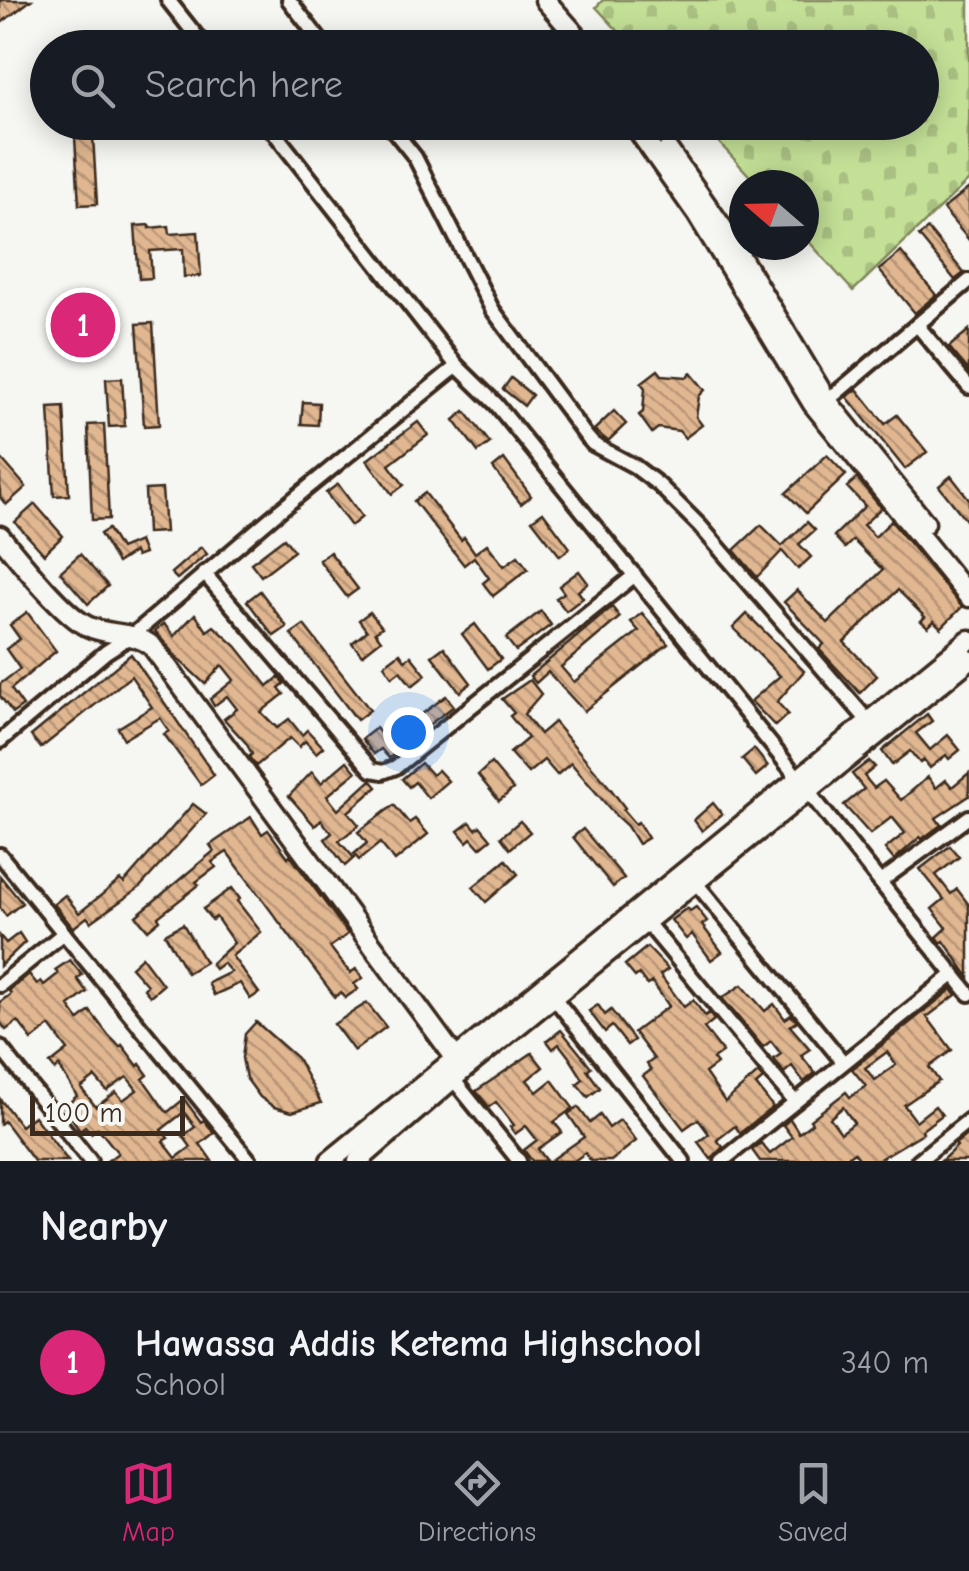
<!DOCTYPE html>
<html lang="en">
<head>
<meta charset="utf-8">
<style>
	:root { --surface:#171b24; --page:#242831; --text:#f1f3f6; --muted:#9ea1a6; --line:#363941; --accent:#db2777 }
	body { margin:0; font-family:"Comic Neue",sans-serif; background:var(--page); color:var(--text) }
	.compass { position:absolute; left:729px; top:170px; width:90px; height:90px; border-radius:50%; background:var(--surface); box-shadow:0 5px 25px #0003; rotate:290deg }
	.scale { position:absolute; left:30px; bottom:25px; width:155px; box-sizing:border-box; padding-left:10px; border:5px solid #3b2a1e; border-top:0; font-size:28px; line-height:35px; white-space:nowrap; color:#3b2a1e; -webkit-text-stroke:8px #f6f6f2; paint-order:stroke }
	.you { position:absolute; left:408px; top:732px; width:35px; height:35px; margin:-25px; border:8px solid #fff; border-radius:50%; background:#1a73e8; box-shadow:0 0 0 15px #1a73e833 }
	.badge { display:grid; place-items:center; width:65px; height:65px; border-radius:50%; background:var(--accent); color:#fff; font-size:32px; font-weight:700 }
	.pin { position:absolute; translate:-50% -50%; border:5px solid #fff; box-shadow:0 2px 10px #0006 }
	.list { margin:0; padding:0; list-style:none }
	h2 { display:flex; justify-content:space-between; align-items:center; height:130px; margin:0; padding:0 40px; font-size:42px }
	h2 small { font-size:32px; font-weight:400; color:var(--muted) }
	.list li { display:grid; grid-template-columns:65px 1fr auto; gap:30px; align-items:center; box-sizing:border-box; height:140px; padding:0 40px; border-top:2px solid var(--line) }
	.list b { display:block; font-size:38px; white-space:nowrap }
	.list p { margin:0; font-size:32px; white-space:nowrap; color:var(--muted) }
	.list em { font-size:32px; font-style:normal; color:var(--muted) }
	.icon { flex:none; width:55px; height:55px; fill:none; stroke:currentColor; stroke-width:2; stroke-linecap:round; stroke-linejoin:round }
	.map { position:relative; flex:none; width:969px; height:1161px; overflow:hidden }
	.search { position:absolute; background:var(--surface); box-shadow:0 5px 25px #0003; left:30px; right:30px; top:30px; height:110px; display:flex; align-items:center; gap:25px; box-sizing:border-box; padding:0 35px; border-radius:55px; color:var(--muted); font-size:38px }
	.sheet { height:270px; background:var(--surface) }
	nav { display:flex; justify-content:space-around; align-items:center; box-sizing:border-box; height:140px; border-top:2px solid var(--line); background:var(--surface); font-size:28px; color:var(--muted) }
	nav a { display:grid; justify-items:center; gap:5px }
	nav .on { color:var(--accent) }
	.map>svg:first-child { display:block }
	.cemetery { fill:url(#cemetery-stones); stroke:#80855a; stroke-width:2.5 }
	.building { fill:url(#building-back-hatch); stroke:#3b2a1e; stroke-width:2.5; fill-rule:evenodd }
	.lines { fill:none; stroke-linecap:round; stroke-linejoin:round }
	.street-casing { stroke:#3b2a1e; stroke-width:20 }
	.secondary-casing { stroke:#3b2a1e; stroke-width:25 }
	.street { stroke:#f6f6f2; stroke-width:12 }
	.secondary { stroke:#f6f6f2; stroke-width:18 }
</style>
</head>
<body>
<div class="map">
<svg width="969" height="1161" viewBox="0 0 969 1161">
	<defs>
		<pattern id="cemetery-stones" width="16" height="16" patternUnits="userSpaceOnUse" patternTransform="scale(2.5)"><rect width="16" height="16" fill="#c4e097"/><path d="M2 7V4a2 2 0 0 1 4 0v3zM10 15v-3a2 2 0 0 1 4 0v3z" fill="#a9c082"/></pattern>
		<pattern id="building-back-hatch" width="6" height="6" patternUnits="userSpaceOnUse" patternTransform="scale(2.5)"><rect width="6" height="6" fill="#e0b791"/><path d="M-1 5l2 2M0 0l6 6M5-1l2 2" fill="none" stroke="#b79576"/></pattern>
	</defs>
	<rect width="100%" height="100%" fill="#f6f6f2"/>
	<filter id="ink" filterUnits="userSpaceOnUse"><feTurbulence type="fractalNoise" baseFrequency=".01" numOctaves="2"/><feDisplacementMap in="SourceGraphic" scale="20" xChannelSelector="R" yChannelSelector="G"/><feConvolveMatrix kernelMatrix="1 2 1 2 8 2 1 2 1" color-interpolation-filters="sRGB"/></filter>
	<g filter="url(#ink)">
		<polygon class="cemetery" points="603,0 969,0 969,180 853,291 804,236 804,185 758,185 701,123 922,122 922,48 633,47 596,7"/>
		<g class="building">
			<polygon points="0,0 31,0 0,24"/>
			<polygon points="93,136 97,204 79,205 75,137"/>
			<polygon points="969,188 969,240 943,209"/>
			<polygon points="150,225 150,228 169,226 170,234 198,232 201,276 184,277 183,249 150,251 152,278 139,279 135,226"/>
			<polygon points="928,229 964,273 955,280 919,236"/>
			<polygon points="901,252 936,295 915,313 879,270"/>
			<polygon points="153,323 159,425 144,426 137,324"/>
			<polygon points="969,330 969,371 949,347"/>
			<polygon points="658,370 662,375 687,377 691,373 705,390 699,396 696,417 702,425 685,438 679,431 658,428 652,433 639,415 643,412 645,388 641,383"/>
			<polygon points="122,378 125,426 109,427 106,379"/>
			<polygon points="511,378 532,395 524,406 503,389"/>
			<polygon points="857,389 885,424 897,415 927,452 905,469 847,397"/>
			<polygon points="303,402 319,403 318,425 301,424"/>
			<polygon points="64,407 69,495 54,496 49,408"/>
			<polygon points="465,411 490,443 478,452 454,420"/>
			<polygon points="614,411 626,424 608,441 594,430"/>
			<polygon points="418,422 428,435 389,465 404,485 392,494 367,460"/>
			<polygon points="104,424 109,519 92,520 88,425"/>
			<polygon points="827,455 846,475 806,513 786,493"/>
			<polygon points="0,457 26,487 6,505 0,497"/>
			<polygon points="504,459 531,496 521,504 493,468"/>
			<polygon points="951,476 969,499 969,524 939,486"/>
			<polygon points="857,478 881,508 863,525 875,537 891,521 962,607 941,628 934,621 928,627 921,621 925,617 898,590 844,642 877,676 860,693 819,649 824,644 784,602 797,590 828,623 883,570 853,540 845,548 834,536 865,506 847,487"/>
			<polygon points="338,484 362,517 351,526 326,493"/>
			<polygon points="162,489 165,532 147,533 145,490"/>
			<polygon points="425,493 461,540 464,537 475,553 487,544 504,566 518,556 528,569 493,596 483,583 489,578 474,557 464,565 414,501"/>
			<polygon points="35,504 63,536 44,554 15,522"/>
			<polygon points="543,512 570,548 560,556 532,520"/>
			<polygon points="807,522 815,530 799,544 811,557 798,569 782,551 757,577 734,550 761,525 782,546"/>
			<polygon points="108,529 120,549 139,541 144,554 136,557 134,552 117,563 100,534"/>
			<polygon points="284,538 294,551 261,576 251,563"/>
			<polygon points="201,547 207,554 177,579 171,573"/>
			<polygon points="330,552 358,589 347,597 319,560"/>
			<polygon points="80,554 108,586 88,604 60,572"/>
			<polygon points="579,571 588,583 578,591 583,598 566,611 556,598 564,593 559,586"/>
			<polygon points="260,591 287,627 274,636 247,601"/>
			<polygon points="612,607 620,617 561,667 574,682 639,631 631,622 642,613 668,644 584,711 548,672 536,683 530,676"/>
			<polygon points="541,611 551,625 516,651 506,638"/>
			<polygon points="27,612 56,651 11,689 23,706 13,713 0,696 0,684 20,669 6,649 20,639 10,625"/>
			<polygon points="370,612 382,627 375,632 381,640 362,655 352,643 367,631 359,620"/>
			<polygon points="195,614 207,631 214,626 236,646 268,686 279,677 285,683 279,688 284,694 261,712 277,728 289,719 302,735 307,730 323,747 316,753 305,741 299,747 290,738 256,766 249,757 252,754 246,743 224,719 237,709 227,696 214,706 210,699 234,680 222,665 205,684 177,658 155,631 164,624 174,636"/>
			<polygon points="747,614 804,671 777,702 788,714 775,726 751,701 780,676 733,628"/>
			<polygon points="475,624 501,659 488,669 462,634"/>
			<polygon points="304,625 370,710 357,720 291,634"/>
			<polygon points="444,647 471,683 460,692 432,656"/>
			<polygon points="400,653 405,660 411,656 426,675 412,686 400,671 392,677 384,665"/>
			<polygon points="131,654 214,775 201,785 164,734 169,731 160,718 124,739 118,728 152,707 131,676 41,748 31,736"/>
			<polygon points="530,680 541,694 524,714 540,734 554,722 610,788 625,808 623,810 635,824 638,822 648,838 638,844 627,826 616,816 571,763 557,775 544,760 528,773 510,753 528,738 510,716 514,713 502,699"/>
			<polygon points="446,696 454,706 418,733 410,723"/>
			<polygon points="927,714 932,721 916,733 930,750 948,735 960,750 949,759 946,755 930,768 924,760 920,763 910,751 892,765 882,751"/>
			<polygon points="376,728 387,742 396,736 404,747 389,758 381,749 374,754 362,739"/>
			<polygon points="754,749 768,766 756,776 742,759"/>
			<polygon points="347,761 356,772 327,796 338,810 371,780 377,787 348,812 359,825 339,841 354,858 345,866 325,839 332,833 321,820 315,826 289,796 312,772 321,783"/>
			<polygon points="869,761 875,767 864,776 874,788 884,781 901,800 928,777 936,788 946,780 952,787 969,773 969,796 936,818 941,825 922,839 920,837 894,860 885,849 905,833 892,817 870,834 844,805 864,789 852,774"/>
			<polygon points="421,763 432,775 438,770 448,781 428,798 415,782 409,787 402,779"/>
			<polygon points="491,763 513,789 499,801 478,775"/>
			<polygon points="713,803 722,814 702,831 694,820"/>
			<polygon points="193,804 206,814 139,888 91,922 87,917 73,928 54,904 65,895 79,913 120,880 124,883"/>
			<polygon points="394,805 409,823 415,819 428,834 395,861 380,843 359,860 354,854 367,843 358,832"/>
			<polygon points="251,817 262,834 268,830 288,857 290,855 348,934 330,947 350,973 356,969 363,978 354,984 358,989 345,998 341,992 335,997 227,852 212,862 216,867 196,882 199,885 158,917 160,920 148,930 136,916 214,851 210,845"/>
			<polygon points="520,821 530,832 510,849 501,837"/>
			<polygon points="470,822 476,829 480,826 491,839 480,848 471,838 467,842 458,831"/>
			<polygon points="583,829 624,878 613,887 573,837"/>
			<polygon points="950,846 959,857 936,875 951,894 957,889 969,905 969,977 944,941 941,943 937,937 947,928 932,909 944,899 920,869"/>
			<polygon points="506,860 518,874 486,902 473,887"/>
			<polygon points="0,876 22,903 6,916 0,908"/>
			<polygon points="232,888 240,899 237,901 261,932 232,956 259,993 250,999 240,983 214,995 208,983 231,972 223,963 215,969 211,964 234,943 216,917 212,920 203,909"/>
			<polygon points="696,907 707,921 702,925 722,952 711,960 692,934 686,939 671,920 687,908 690,911"/>
			<polygon points="183,924 205,962 187,973 165,934"/>
			<polygon points="19,933 25,942 0,966 0,936 6,943"/>
			<polygon points="647,947 668,969 660,975 684,1007 693,1000 705,1016 709,1013 714,1020 704,1028 723,1052 713,1059 717,1064 705,1073 725,1102 758,1073 763,1079 756,1085 773,1107 740,1133 735,1126 717,1140 723,1147 711,1159 698,1142 709,1134 698,1119 684,1129 643,1076 651,1070 647,1064 654,1059 634,1032 669,1006 652,982 647,985 639,974 635,977 625,965"/>
			<polygon points="142,957 163,985 150,996 144,989 147,985 131,967"/>
			<path d="M70,960L82,975L77,979L87,992L69,1006L79,1020L90,1011L109,1036L120,1047L122,1045L138,1066L140,1064L148,1075L143,1079L165,1110L168,1112L184,1099L201,1122L204,1120L214,1133L200,1144L212,1161H107L118,1153L98,1128L91,1133L85,1126L80,1130L64,1107L77,1096L59,1066L55,1070L50,1064L68,1050L50,1026L32,1040L18,1021L6,1030L0,1022V1002L11,994L9,991L16,985L29,974L37,984L41,981L44,985L58,974L55,970ZM95,1077L107,1091L127,1077L137,1090L123,1100L116,1092L96,1107L81,1088ZM184,1112L195,1127L183,1136L191,1147L176,1158L163,1141L168,1138L161,1130Z"/>
			<polygon points="742,985 765,1011 774,1004 785,1019 791,1015 797,1021 790,1026 810,1049 801,1055 815,1073 804,1082 792,1066 784,1073 774,1059 781,1054 771,1041 763,1047 722,998"/>
			<path d="M952,989L956,995L927,1017L952,1050L929,1067L939,1081L904,1105L916,1121L935,1106L942,1115L922,1130L923,1133L876,1161H861L854,1152L842,1161H760L752,1150L761,1143L770,1154L792,1137L783,1125L790,1119L799,1133L812,1123L810,1120L846,1092L850,1097L866,1086L852,1069ZM887,1052L896,1065L875,1080L865,1068ZM843,1107L854,1123L841,1133L830,1118Z"/>
			<polygon points="367,1003 386,1027 354,1051 334,1024"/>
			<polygon points="598,1005 605,1015 611,1010 634,1040 627,1045 612,1026 605,1032 589,1011"/>
			<polygon points="256,1022 297,1058 321,1103 292,1112 274,1107 260,1097 246,1078 242,1058 245,1034"/>
			<polygon points="561,1030 591,1067 587,1070 600,1088 588,1097 577,1084 583,1079 569,1057 559,1044 553,1049 547,1041"/>
			<polygon points="532,1053 543,1067 527,1080 537,1092 552,1080 573,1108 554,1122 562,1132 538,1149 547,1161 532,1161 524,1150 537,1140 526,1126 515,1134 510,1127 514,1125 496,1102 489,1107 476,1091"/>
			<polygon points="0,1099 21,1126 34,1116 68,1161 34,1161 4,1121 0,1124"/>
			<polygon points="578,1107 590,1123 600,1115 609,1128 620,1120 636,1141 611,1161 591,1161 585,1153 574,1161 550,1161 584,1137 568,1114"/>
			<polygon points="969,1133 969,1161 941,1161 957,1146 955,1144"/>
		</g>
		<g class="lines">
			<g class="street-casing">
				<g id="street">
					<polyline points="168,0 206,48"/>
					<polyline points="289,0 326,48"/>
					<polyline points="266,122 457,366 496,404 798,778"/>
					<polyline points="387,122 415,157 492,309 586,436 593,444 634,466 659,485 700,526 868,721"/>
					<polyline points="917,325 969,387"/>
					<polyline points="827,401 969,281"/>
					<polyline points="204,573 372,770 383,772 396,767 635,575"/>
					<polyline points="0,741 106,652 134,634 273,516 457,366"/>
					<polyline points="807,790 969,994"/>
					<polyline points="0,855 250,1161"/>
					<polyline points="692,878 843,1062"/>
					<polyline points="880,882 969,817"/>
					<polyline points="644,919 795,1102"/>
					<polyline points="0,985 64,933"/>
					<polyline points="548,990 683,1161"/>
					<polyline points="0,1047 90,1161"/>
					<polyline points="453,1079 519,1161"/>
					<polyline points="722,1161 954,974"/>
					<polyline points="918,1161 969,1120"/>
				</g>
			</g>
			<g class="secondary-casing">
				<g id="secondary">
					<polyline points="545,0 587,48"/>
					<polyline points="632,122 697,214 813,404 969,597"/>
					<polyline points="668,150 726,233 827,401 925,523"/>
					<path d="M0,536C18,558 62,614 87,626C109,637 132,630 152,646L462,1067"/>
					<polyline points="330,1161 969,640"/>
					<polyline points="358,1161 464,1069 969,660"/>
				</g>
			</g>
			<use href="#street" class="street"/>
			<use href="#secondary" class="secondary"/>
		</g>
	</g>
</svg>
<svg class="compass" viewBox="-18 -18 36 36"><path d="M0-13l5 13h-10z" fill="#e53935"/><path d="M0 13l5-13h-10z" fill="#9ea1a6"/></svg>
<div class="scale">100 m</div>
<div class="you"></div>
<div class="pin badge" style="left:83px;top:325px">1</div>
<div class="search"><svg class="icon" aria-label="search" viewBox="0 0 24 24"><circle cx="10" cy="10" r="6"/><path d="M15 15l6 6"/></svg>Search here</div>
</div>
<section class="sheet">
<h2>Nearby<small></small></h2>
<ul class="list">
<li><span class="badge">1</span><div><b>Hawassa Addis Ketema Highschool</b><p>School</p></div><em>340 m</em></li>
</ul>
</section>
<nav>
<a class="on"><svg class="icon" aria-label="map" viewBox="0 0 24 24"><path d="M3 6l6-2 6 2 6-2v14l-6 2-6-2-6 2zM9 4v14M15 6v14"/></svg>Map</a>
<a><svg class="icon" aria-label="directions" viewBox="0 0 24 24"><path d="M12 3l9 9-9 9-9-9zM9 14v-3h6M13 9l2 2-2 2"/></svg>Directions</a>
<a><svg class="icon" aria-label="saved" viewBox="0 0 24 24"><path d="M7 4h10v16l-5-4-5 4z"/></svg>Saved</a>
</nav>
</body>
</html>
